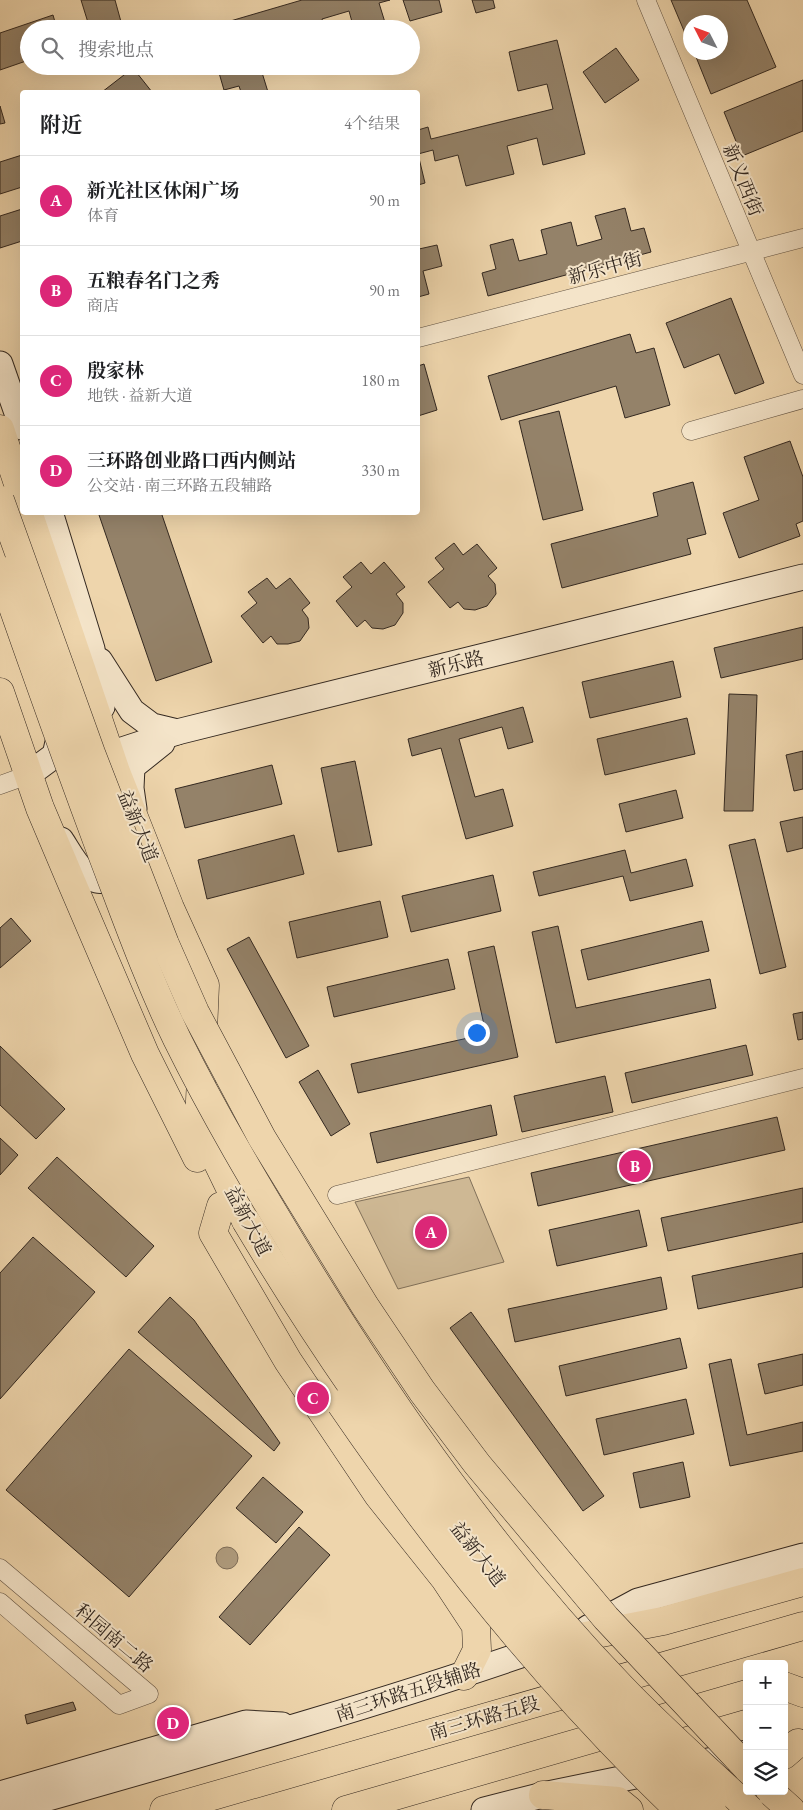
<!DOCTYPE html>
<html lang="zh">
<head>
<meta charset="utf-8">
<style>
	:root { --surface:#fff; --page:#f6f6f6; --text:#202124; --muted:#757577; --line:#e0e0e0; --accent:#db2777 }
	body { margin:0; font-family:"EB Garamond","Noto Serif SC",serif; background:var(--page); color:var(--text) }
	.controls { position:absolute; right:15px; bottom:15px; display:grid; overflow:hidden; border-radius:5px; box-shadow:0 5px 20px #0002 }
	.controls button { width:45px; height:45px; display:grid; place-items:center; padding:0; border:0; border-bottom:1px solid var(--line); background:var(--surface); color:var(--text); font:25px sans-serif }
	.compass { position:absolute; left:683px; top:15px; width:45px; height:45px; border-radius:50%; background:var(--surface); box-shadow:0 5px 20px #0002; rotate:312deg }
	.you { position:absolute; left:476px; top:1032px; width:18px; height:18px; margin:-12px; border:4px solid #fff; border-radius:50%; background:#1a73e8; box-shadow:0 0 0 8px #1a73e833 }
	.badge { display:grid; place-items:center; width:32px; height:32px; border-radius:50%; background:var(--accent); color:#fff; font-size:16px; font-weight:700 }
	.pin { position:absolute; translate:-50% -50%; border:2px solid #fff; box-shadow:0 1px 5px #0006 }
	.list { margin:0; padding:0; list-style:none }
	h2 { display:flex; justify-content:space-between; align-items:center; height:65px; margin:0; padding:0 20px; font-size:21px }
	h2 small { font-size:16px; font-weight:400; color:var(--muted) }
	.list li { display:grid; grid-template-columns:32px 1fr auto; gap:15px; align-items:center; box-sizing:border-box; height:90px; padding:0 20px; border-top:1px solid var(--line) }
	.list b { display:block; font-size:19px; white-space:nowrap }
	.list p { margin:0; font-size:16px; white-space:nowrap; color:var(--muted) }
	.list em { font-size:16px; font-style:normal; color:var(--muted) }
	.icon { flex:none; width:28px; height:28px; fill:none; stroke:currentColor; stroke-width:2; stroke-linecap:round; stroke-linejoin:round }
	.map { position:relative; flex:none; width:803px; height:1810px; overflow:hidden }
	.search { position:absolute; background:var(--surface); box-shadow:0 5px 20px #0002; left:20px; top:20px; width:400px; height:55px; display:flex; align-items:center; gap:12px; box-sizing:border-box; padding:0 18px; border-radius:28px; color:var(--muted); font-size:19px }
	.panel { position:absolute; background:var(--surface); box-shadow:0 5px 20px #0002; left:20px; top:90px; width:400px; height:425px; border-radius:5px }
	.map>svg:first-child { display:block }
	.green { fill:#ceb894; stroke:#80705a }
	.water { fill:#ae9a7c; stroke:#7d6c57 }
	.building { fill:#948269; stroke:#332820 }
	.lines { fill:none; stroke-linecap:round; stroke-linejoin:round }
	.street-casing { stroke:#625343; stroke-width:19 }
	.secondary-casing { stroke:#332820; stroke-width:27 }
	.primary-casing { stroke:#332820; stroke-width:29 }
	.highway-casing { stroke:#332820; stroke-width:29 }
	.street { stroke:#f4e4c9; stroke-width:18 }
	.secondary { stroke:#f4e4c9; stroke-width:25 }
	.primary { stroke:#eed5ac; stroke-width:28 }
	.highway { stroke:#eed5ac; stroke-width:28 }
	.primary-bridge-casing { stroke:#332820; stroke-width:29; stroke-linecap:butt }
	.highway-bridge-casing { stroke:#332820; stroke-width:29; stroke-linecap:butt }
	.primary-bridge { stroke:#eed5ac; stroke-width:28 }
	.highway-bridge { stroke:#eed5ac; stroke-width:28 }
	.labels { text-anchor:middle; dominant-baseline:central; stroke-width:4; stroke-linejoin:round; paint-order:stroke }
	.street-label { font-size:19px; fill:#332820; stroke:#f4e4c9 }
</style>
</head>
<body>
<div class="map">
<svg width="803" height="1810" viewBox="0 0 803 1810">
	<rect width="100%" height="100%" fill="#eed5ac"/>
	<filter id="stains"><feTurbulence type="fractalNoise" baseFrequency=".004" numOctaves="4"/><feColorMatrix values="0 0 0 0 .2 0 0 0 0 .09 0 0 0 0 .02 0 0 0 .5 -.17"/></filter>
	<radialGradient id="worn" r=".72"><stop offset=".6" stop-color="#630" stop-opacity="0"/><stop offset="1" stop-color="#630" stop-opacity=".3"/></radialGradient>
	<polygon class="green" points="469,1177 504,1262 398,1289 355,1202"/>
	<circle class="water" cx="227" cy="1558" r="11"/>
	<g class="building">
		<polygon points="81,0 115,0 123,29 90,29"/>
		<polygon points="302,0 390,0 379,3 387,29 354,29 349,11 322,19 325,29 229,29 227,22"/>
		<polygon points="403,0 439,0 442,12 410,21"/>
		<polygon points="472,0 493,0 495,8 476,13"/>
		<polygon points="671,0 747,0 776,67 711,94 694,52 720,52 720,22 690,22 690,45"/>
		<polygon points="53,15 57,29 29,29 29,60 0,70 0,33"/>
		<polygon points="557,40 585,154 543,165 537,138 507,146 514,174 466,186 458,155 435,161 433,150 418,154 425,183 418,185 418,130 428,127 431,139 553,109 547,84 518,91 509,52"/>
		<polygon points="616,48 639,80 605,103 583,72"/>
		<polygon points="217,66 260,66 268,92 241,92 239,86 224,90"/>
		<polygon points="133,68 152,92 102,92"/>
		<polygon points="803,80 803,131 742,156 724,112"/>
		<polygon points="0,106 5,123 0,124"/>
		<polygon points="22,155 22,187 0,194 0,162"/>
		<polygon points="625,208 631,231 644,228 651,252 488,296 482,273 496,269 490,245 513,239 519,261 547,254 541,230 571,222 577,246 602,239 595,216"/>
		<polygon points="22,209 22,241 0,248 0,216"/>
		<polygon points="418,245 419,249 437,245 442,266 423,271 429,294 418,297"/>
		<polygon points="731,298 764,383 735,394 719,354 684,368 666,323"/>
		<polygon points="630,334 636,353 654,348 670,405 625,418 616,386 501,420 488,376"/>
		<polygon points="424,364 437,410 418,416 418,366"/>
		<polygon points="559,411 583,510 543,520 519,421"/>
		<polygon points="790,441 803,477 803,521 796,524 800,536 739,558 723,513 759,500 744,457"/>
		<polygon points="693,482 706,534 687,539 691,554 562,588 551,544 658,516 653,493"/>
		<polygon points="98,512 161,512 212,662 156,681"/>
		<polygon points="454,543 463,555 477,544 497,568 488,576 495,584 496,594 487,606 475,610 464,609 458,602 450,608 428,582 444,569 435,558"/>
		<polygon points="361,562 371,574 384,562 405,587 396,594 403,603 403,613 395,625 383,629 372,628 365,620 357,627 336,601 352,587 343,577"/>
		<polygon points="267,578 276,589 290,578 310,603 302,610 308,618 309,628 300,641 288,644 277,644 271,636 263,643 241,616 257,603 248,592"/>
		<polygon points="803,627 803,659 721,678 714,648"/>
		<polygon points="673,661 681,697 590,718 582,682"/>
		<polygon points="729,694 757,695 753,811 724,811"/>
		<polygon points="523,707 533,742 508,749 502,727 459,739 475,797 503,789 513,826 466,839 441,748 412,756 408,739"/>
		<polygon points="687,718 695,754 605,775 597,739"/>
		<polygon points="803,751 803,789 794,791 786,755"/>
		<polygon points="355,761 372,845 338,852 321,768"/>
		<polygon points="272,765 282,804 185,828 175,789"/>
		<polygon points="676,790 683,818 626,832 619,804"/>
		<polygon points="803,817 803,848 787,852 780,822"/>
		<polygon points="294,835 304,874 207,899 198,860"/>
		<polygon points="755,839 786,967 760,974 729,845"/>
		<polygon points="625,850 631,873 686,859 693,886 630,901 623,876 539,896 533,872"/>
		<polygon points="493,875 501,911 411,932 402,896"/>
		<polygon points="380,901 388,937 297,958 289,922"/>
		<polygon points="11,918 31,941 0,968 0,928"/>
		<polygon points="702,921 709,951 588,980 581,950"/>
		<polygon points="558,926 576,1008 710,979 716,1008 556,1043 532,932"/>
		<polygon points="249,937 309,1046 286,1058 227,949"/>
		<polygon points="494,946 518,1057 358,1093 351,1064 486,1034 468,952"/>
		<polygon points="448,959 455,989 334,1017 327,987"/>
		<polygon points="803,1012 803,1039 798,1040 793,1014"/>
		<polygon points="746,1045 753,1075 632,1103 625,1073"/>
		<polygon points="0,1046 65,1109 36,1139 0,1105"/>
		<polygon points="318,1070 350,1124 331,1136 299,1082"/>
		<polygon points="605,1076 613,1112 522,1132 514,1096"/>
		<polygon points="491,1105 497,1135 377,1163 370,1133"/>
		<polygon points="777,1117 785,1150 538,1206 531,1173"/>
		<polygon points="0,1138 18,1155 0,1175"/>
		<polygon points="57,1157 154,1246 126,1277 28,1188"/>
		<polygon points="803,1188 803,1222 668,1251 661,1218"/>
		<polygon points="639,1210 647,1246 557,1266 549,1230"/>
		<polygon points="33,1237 95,1292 0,1399 0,1273"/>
		<polygon points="803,1253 803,1287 698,1309 692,1276"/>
		<polygon points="661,1277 667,1309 515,1342 508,1309"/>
		<polygon points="170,1297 194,1320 280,1443 274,1451 138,1332"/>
		<polygon points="471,1312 604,1496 583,1511 450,1328"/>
		<polygon points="680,1338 687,1368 566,1396 559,1366"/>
		<polygon points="129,1349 252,1456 129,1597 6,1490"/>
		<polygon points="803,1354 803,1385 765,1394 758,1364"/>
		<polygon points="731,1359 747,1435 803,1422 803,1451 730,1466 709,1364"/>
		<polygon points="686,1399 694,1434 604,1455 596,1419"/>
		<polygon points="683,1462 690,1497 640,1508 633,1473"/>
		<polygon points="263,1477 303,1512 276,1543 236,1508"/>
		<polygon points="299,1527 330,1555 250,1645 219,1617"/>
		<polygon points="73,1702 76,1710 27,1724 25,1715"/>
	</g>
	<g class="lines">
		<g class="street-casing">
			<g id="street">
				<polyline points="646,0 803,375"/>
				<polyline points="418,338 803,238"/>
				<polyline points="691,431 803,399"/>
				<polyline points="0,785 28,775"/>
				<polyline points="337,1195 803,1078"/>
				<polyline points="0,1568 149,1694 119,1705 0,1602"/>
			</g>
		</g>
		<g class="secondary-casing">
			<g id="secondary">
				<polyline points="0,364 22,427"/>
				<polyline points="50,512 92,649 102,707"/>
				<polyline points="100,661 132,711 152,726 177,732"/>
				<polyline points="93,745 110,754 177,732 803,577"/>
				<polyline points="28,775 55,755 62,725"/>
				<polyline points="134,809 131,788 132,767 162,743"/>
				<path d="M61,840C70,853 88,892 110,877C116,873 120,870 123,863"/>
				<polyline points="588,1628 638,1601 803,1556"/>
				<polyline points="0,1794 246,1723 282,1725"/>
				<path d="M6,1810C188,1758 369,1708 547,1646"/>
				<polyline points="484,1810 543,1795 747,1753"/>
			</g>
		</g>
		<g class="primary-casing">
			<g id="primary">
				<polyline points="0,429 22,496"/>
				<polyline points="28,512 116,772 170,908 205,985 199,1124 246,1221"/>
				<polyline points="0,692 40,808 70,879 145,1054 197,1158"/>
				<polyline points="221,1206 213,1233 288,1361 378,1495 445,1579 476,1626 477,1650 464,1676"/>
				<polyline points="784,1755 798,1743"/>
				<polyline points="543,1795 618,1801 629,1810"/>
			</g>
		</g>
		<g class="highway-casing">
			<g id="highway">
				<polyline points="565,1640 663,1621 803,1582"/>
				<polyline points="784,1686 803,1693"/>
				<polyline points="770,1791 791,1810"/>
				<polyline points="164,1810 803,1626"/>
				<polyline points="346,1810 747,1694"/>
			</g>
		</g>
		<use href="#street" class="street"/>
		<use href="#secondary" class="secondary"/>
		<use href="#primary" class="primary"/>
		<use href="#highway" class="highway"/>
		<g class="primary-bridge-casing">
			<g id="primary-bridge">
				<path d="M246,1221C356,1405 486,1579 633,1733C659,1760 686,1785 712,1810"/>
				<path d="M341,1404C441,1550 551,1688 679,1810"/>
			</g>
		</g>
		<g class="highway-bridge-casing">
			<g id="highway-bridge">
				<polyline points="0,500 91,753 165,944 195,1012 262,1138 365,1306 422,1391 477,1464 606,1618 747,1768"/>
				<path d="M0,570C33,665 67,760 102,854C126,917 148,979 177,1039C214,1114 257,1186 300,1257C393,1410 497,1558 622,1688C662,1730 707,1769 750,1810"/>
			</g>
		</g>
		<use href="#primary-bridge" class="primary-bridge"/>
		<use href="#highway-bridge" class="highway-bridge"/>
	</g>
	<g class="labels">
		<g class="street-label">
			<text transform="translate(743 180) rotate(68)">新义西街</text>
			<text transform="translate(605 268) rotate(-15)">新乐中街</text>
			<text transform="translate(456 664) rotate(-14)">新乐路</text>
			<text transform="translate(138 826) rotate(68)">益新大道</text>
			<text transform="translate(248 1221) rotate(62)">益新大道</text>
			<text transform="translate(478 1554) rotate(52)">益新大道</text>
			<text transform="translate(114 1638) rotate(40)">科园南二路</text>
			<text transform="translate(408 1692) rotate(-18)">南三环路五段辅路</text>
			<text transform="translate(484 1718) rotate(-16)">南三环路五段</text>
		</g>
	</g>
	<rect width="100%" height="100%" filter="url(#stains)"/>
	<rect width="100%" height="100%" fill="url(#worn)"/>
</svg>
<div class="controls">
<button>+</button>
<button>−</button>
<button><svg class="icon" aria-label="layers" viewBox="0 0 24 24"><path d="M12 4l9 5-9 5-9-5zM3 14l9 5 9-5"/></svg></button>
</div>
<svg class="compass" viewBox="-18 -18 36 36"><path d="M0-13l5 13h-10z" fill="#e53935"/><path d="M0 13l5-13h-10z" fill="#757577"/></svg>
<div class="you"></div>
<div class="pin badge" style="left:431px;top:1232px">A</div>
<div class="pin badge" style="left:635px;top:1166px">B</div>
<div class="pin badge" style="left:313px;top:1398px">C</div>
<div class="pin badge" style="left:173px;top:1723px">D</div>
<div class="search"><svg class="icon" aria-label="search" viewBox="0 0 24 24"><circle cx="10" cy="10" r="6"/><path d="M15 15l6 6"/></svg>搜索地点</div>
<section class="panel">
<h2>附近<small>4个结果</small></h2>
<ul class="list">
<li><span class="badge">A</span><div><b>新光社区休闲广场</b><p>体育</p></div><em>90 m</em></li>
<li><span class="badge">B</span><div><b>五粮春名门之秀</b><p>商店</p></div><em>90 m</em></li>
<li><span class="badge">C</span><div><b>殷家林</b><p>地铁 · 益新大道</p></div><em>180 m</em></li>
<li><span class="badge">D</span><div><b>三环路创业路口西内侧站</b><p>公交站 · 南三环路五段辅路</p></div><em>330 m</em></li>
</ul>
</section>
</div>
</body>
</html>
